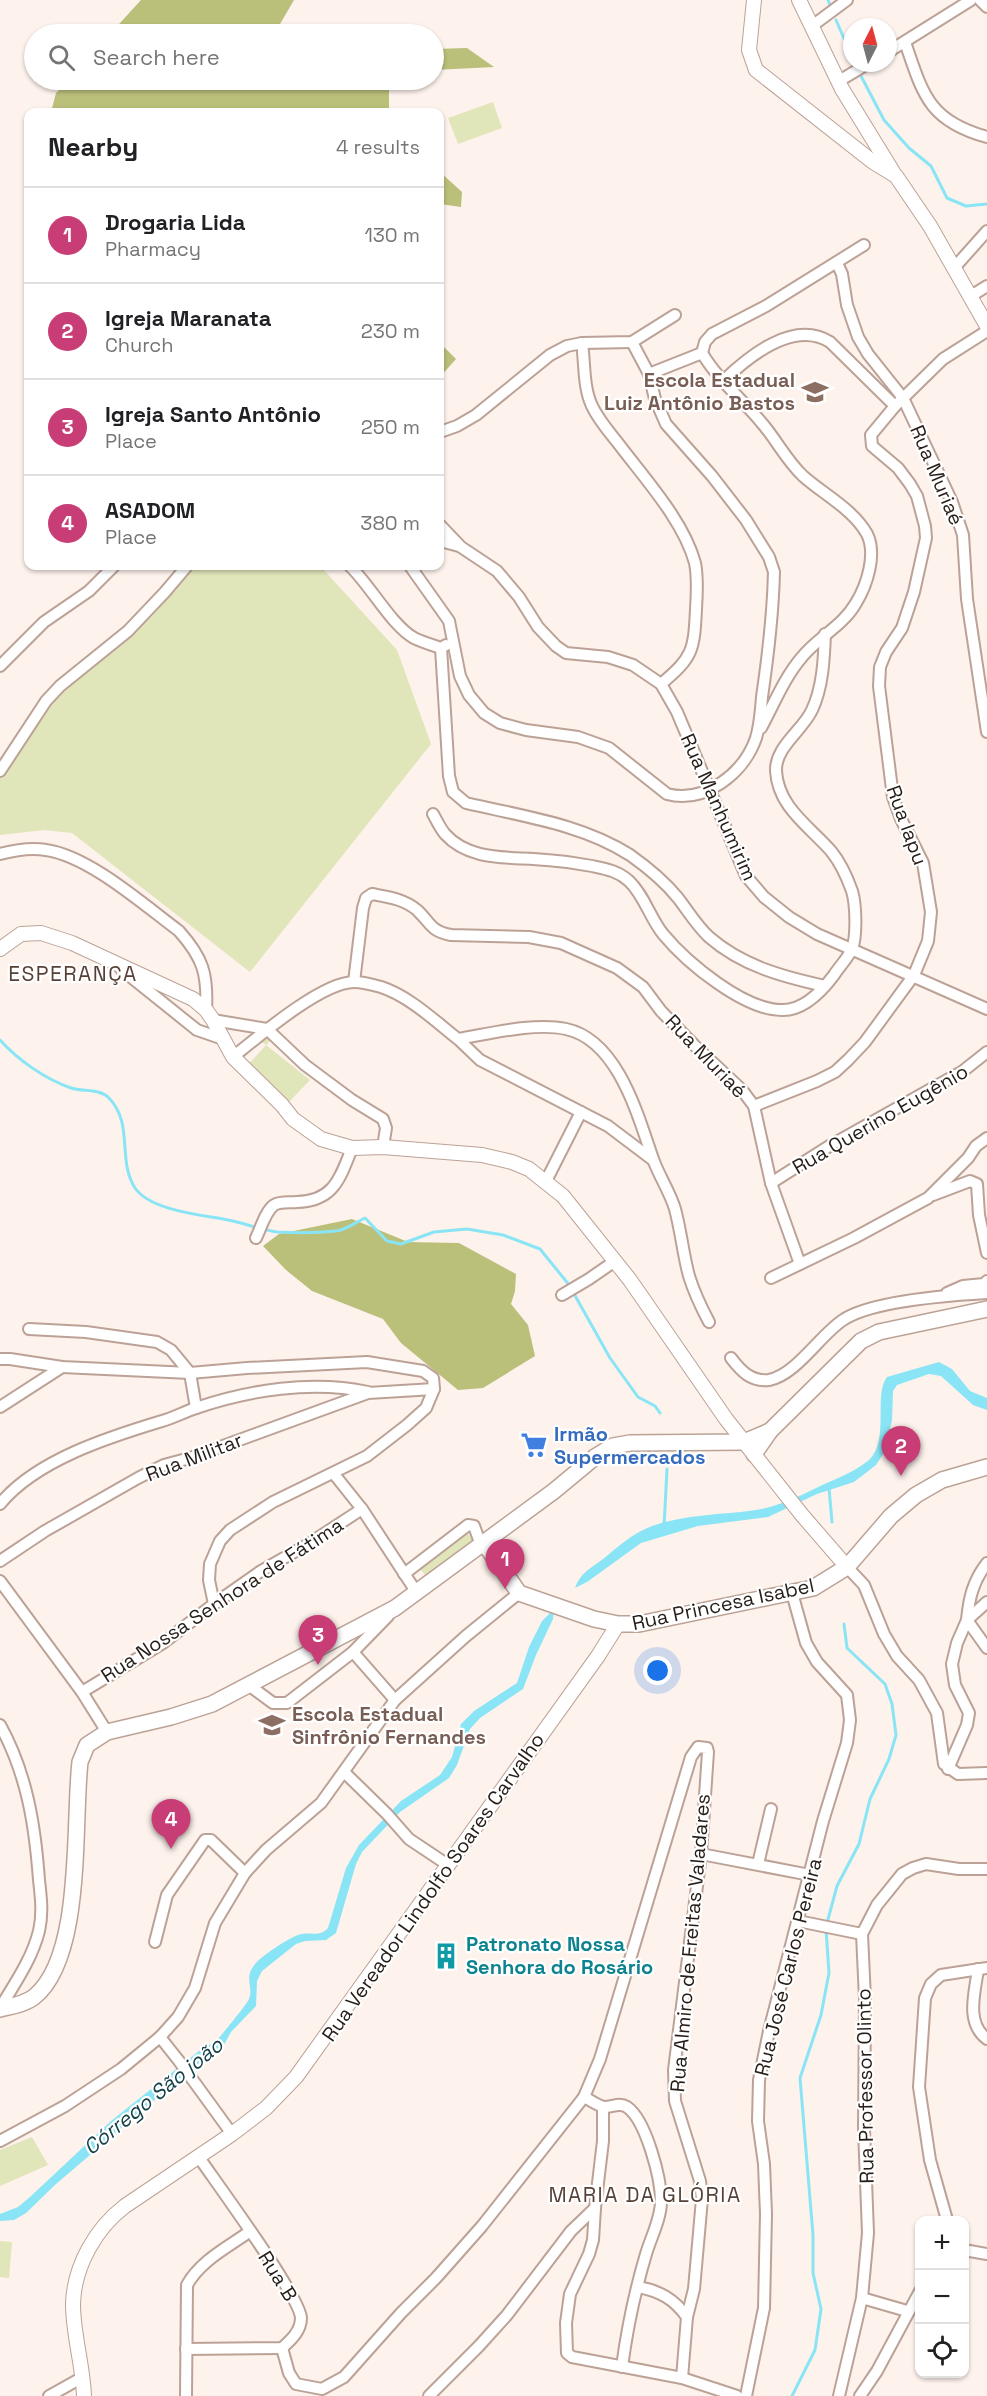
<!DOCTYPE html>
<html lang="en">
<head>
<meta charset="utf-8">
<style>
	:root { --surface:#fff; --page:#f6f6f6; --text:#202124; --muted:#757577; --line:#e0e0e0; --accent:#c83d75 }
	body { margin:0; font-family:"Space Grotesk",sans-serif; background:var(--page); color:var(--text) }
	.controls { position:absolute; right:18px; bottom:18px; display:grid; overflow:hidden; border-radius:12px; box-shadow:0 2px 4px #0004 }
	.controls button { width:54px; height:54px; display:grid; place-items:center; padding:0; border:0; border-bottom:2px solid var(--line); background:var(--surface); color:var(--text); font:30px sans-serif }
	.compass { position:absolute; left:843px; top:18px; width:54px; height:54px; border-radius:50%; background:var(--surface); box-shadow:0 2px 4px #0004; rotate:6deg }
	.you { position:absolute; left:658px; top:1671px; width:21px; height:21px; margin:-15px; border:4px solid #fff; border-radius:50%; background:#1a73e8; box-shadow:0 0 0 9px #1a73e833 }
	.badge { display:grid; place-items:center; width:39px; height:39px; border-radius:50%; background:var(--accent); color:#fff; font-size:20px; font-weight:700 }
	.pin { position:absolute; translate:-50% -50px; filter:drop-shadow(0 2px 3px #0008) }
	.pin::after { content:''; position:absolute; top:32px; width:21px; height:18px; background:inherit; clip-path:polygon(0 0,100% 0,50% 100%) }
	.list { margin:0; padding:0; list-style:none }
	h2 { display:flex; justify-content:space-between; align-items:center; height:78px; margin:0; padding:0 24px; font-size:26px }
	h2 small { font-size:20px; font-weight:400; color:var(--muted) }
	.list li { display:grid; grid-template-columns:39px 1fr auto; gap:18px; align-items:center; box-sizing:border-box; height:96px; padding:0 24px; border-top:2px solid var(--line) }
	.list b { display:block; font-size:22px; white-space:nowrap }
	.list p { margin:0; font-size:20px; white-space:nowrap; color:var(--muted) }
	.list em { font-size:20px; font-style:normal; color:var(--muted) }
	.icon { flex:none; width:33px; height:33px; fill:none; stroke:currentColor; stroke-width:2; stroke-linecap:round; stroke-linejoin:round }
	.map { position:relative; flex:none; width:987px; height:2396px; overflow:hidden }
	.search { position:absolute; background:var(--surface); box-shadow:0 2px 4px #0004; left:24px; top:24px; width:420px; height:66px; display:flex; align-items:center; gap:15px; box-sizing:border-box; padding:0 21px; border-radius:33px; color:var(--muted); font-size:22px }
	.panel { position:absolute; background:var(--surface); box-shadow:0 2px 4px #0004; left:24px; top:108px; width:420px; height:462px; border-radius:12px }
	.map>svg:first-child { display:block }
	.green { fill:#e1e5ba }
	.forest { fill:#babf7a }
	.water { fill:#89e5f5 }
	.lines { fill:none; stroke-linecap:round; stroke-linejoin:round }
	.stream { stroke:#89e5f5; stroke-width:3 }
	.minor-casing { stroke:#bca296; stroke-width:14 }
	.tertiary-casing { stroke:#bca296; stroke-width:16 }
	.secondary-casing { stroke:#bca296; stroke-width:18 }
	.minor { stroke:#fff; stroke-width:10 }
	.tertiary { stroke:#fff; stroke-width:14 }
	.secondary { stroke:#fff; stroke-width:15 }
	.labels { text-anchor:middle; dominant-baseline:central; stroke-width:4.5; stroke-linejoin:round; paint-order:stroke }
	.education-label { font-size:20px; font-weight:bold; fill:#785e54; stroke:#fff; text-anchor:end }
	.street-label { font-size:20px; fill:#261d18; stroke:#fff }
	.shop-label { font-size:20px; font-weight:bold; fill:#366cbe; stroke:#fff; text-anchor:start }
	.culture-label { font-size:20px; font-weight:bold; fill:#0d838f; stroke:#fff; text-anchor:start }
	.neighbourhood-label { font-size:21px; letter-spacing:1.5px; fill:#574136; stroke:#fff }
	.water-label { font-size:21px; font-style:italic; fill:#164148; stroke:#fff }
</style>
</head>
<body>
<div class="map">
<svg width="987" height="2396" viewBox="0 0 987 2396">
	<rect width="100%" height="100%" fill="#fdf2ec"/>
	<g class="green">
		<polygon points="493,102 502,128 458,144 448,118"/>
		<polygon points="194,566 319,566 322,568 397,650 431,744 250,972 72,833 44,830 0,835 0,773 27,741 57,692 152,616"/>
		<polygon points="265,1033 272,1039 266,1045 310,1080 288,1103 247,1066 266,1045 259,1040"/>
		<polygon points="465,1530 476,1544 429,1580 418,1566"/>
		<polygon points="32,2137 48,2165 0,2186 0,2150"/>
		<polygon points="0,2241 12,2242 9,2278 0,2277"/>
	</g>
	<g class="forest">
		<polygon points="141,0 294,0 280,24 329,34 110,34"/>
		<polygon points="467,48 494,67 434,70 434,49"/>
		<polygon points="69,80 408,80 389,87 389,112 51,112 56,93"/>
		<polygon points="440,172 462,192 461,207 440,204"/>
		<polygon points="440,343 456,359 440,377"/>
		<polygon points="352,1219 408,1242 459,1243 516,1274 515,1291 511,1304 528,1325 535,1356 483,1388 458,1390 401,1343 383,1319 312,1291 286,1270 263,1246 279,1234"/>
	</g>
	<g class="water">
		<path d="M939,1362L952,1369L970,1391L987,1398V1410L973,1405L941,1376L929,1374L897,1385L893,1391L892,1420L885,1451L876,1465L854,1482L817,1494L768,1517L698,1526L641,1543L587,1582L575,1588C580,1573 591,1568 603,1559C619,1546 633,1533 652,1526C686,1514 721,1515 756,1510C782,1506 805,1493 829,1482C843,1476 857,1470 869,1460C890,1440 873,1395 887,1377Z"/>
		<path d="M554,1609L553,1619L536,1655L523,1689L480,1718L470,1729L457,1765L449,1778L400,1812L362,1852L356,1864L336,1933L326,1940L305,1941L296,1944L262,1971L257,1981L256,2006L231,2032L225,2043L178,2080L56,2184L26,2213L14,2220L0,2221V2214L18,2207L30,2197L111,2121L204,2047C209,2045 213,2043 217,2040C221,2036 247,2004 249,1999C254,1985 243,1979 255,1964C263,1955 287,1939 298,1935C310,1931 319,1938 328,1928L346,1868L359,1845L401,1801L440,1775L452,1757L461,1724L474,1711L517,1683L529,1647L542,1621Z"/>
	</g>
	<g class="lines">
		<g class="stream">
			<polyline points="828,0 830,5"/>
			<polyline points="836,20 852,57"/>
			<polyline points="861,76 884,120 909,148 931,166 947,198 966,206 987,204"/>
			<path d="M0,1040C18,1060 45,1079 71,1088C83,1092 99,1088 109,1098C134,1124 117,1160 135,1188C151,1211 203,1215 228,1220C244,1223 261,1230 277,1232C296,1233 317,1233 336,1231C346,1230 356,1222 365,1218L387,1241L401,1244L434,1232L467,1229L503,1235L540,1249L570,1286"/>
			<polyline points="573,1292 610,1358 638,1397 655,1406 660,1413"/>
			<polyline points="829,1488 832,1522"/>
			<polyline points="664,1527 667,1469"/>
			<polyline points="827,1923 837,1886 859,1844 870,1799 889,1759 896,1735 892,1704 885,1684 847,1648 844,1624"/>
			<polyline points="792,2396 815,2350 821,2309 813,2273 813,2235 800,2078 821,2015 829,1973 826,1929"/>
		</g>
		<g class="minor-casing">
			<g id="minor">
				<polyline points="980,0 987,7"/>
				<polyline points="812,26 847,0"/>
				<path d="M905,42C923,95 929,121 987,137"/>
				<polyline points="888,52 971,0"/>
				<polyline points="839,81 869,63"/>
				<polyline points="837,263 842,274 847,305 858,337 868,354 903,398 952,502 963,535 967,599 987,732"/>
				<polyline points="954,268 987,231"/>
				<polyline points="971,296 987,286"/>
				<path d="M582,343C585,363 583,387 592,406C599,421 611,434 621,447C647,481 684,522 695,563C698,578 697,594 696,609C694,651 693,657 661,684"/>
				<polyline points="702,353 705,342 712,334 766,306 864,245"/>
				<path d="M649,374L702,353C718,380 742,399 761,422C776,439 786,460 803,476C823,494 853,509 867,534C877,554 867,585 856,603C843,626 818,637 802,657C784,678 774,704 761,728"/>
				<path d="M723,381C748,357 793,319 830,342L895,406"/>
				<polyline points="440,432 457,426 476,415 550,355 567,346 582,343 632,342 675,315"/>
				<polyline points="440,525 461,547 497,571 519,597 538,627 556,646 566,653 608,657 633,665 661,684 677,712 746,876 764,897 789,917 817,934 987,1009"/>
				<polyline points="440,541 459,546"/>
				<path d="M350,566C370,585 392,626 414,638C422,642 432,645 441,648L446,645"/>
				<path d="M410,566L449,621L460,676L469,695L484,713L500,723L526,730L578,737L609,748L667,794C705,804 744,773 756,738C760,725 761,710 762,697C768,656 773,614 774,572L769,557L746,520L712,476L666,424L655,399L649,374L632,342"/>
				<path d="M441,648L449,776L453,792L466,803C521,816 582,824 630,855C647,867 665,882 678,898C688,911 697,926 709,937C742,966 784,977 825,986"/>
				<polyline points="0,666 44,622 89,591 114,566"/>
				<polyline points="0,771 46,701 60,686 128,631 165,592 187,566"/>
				<path d="M433,814C437,821 440,828 445,834C471,863 513,856 547,860C562,861 577,863 592,866C606,869 618,871 629,881C644,895 650,918 663,934C687,963 745,1011 783,1010C804,1010 822,991 834,975C839,967 848,958 852,949C857,936 856,904 852,891C847,877 840,862 831,851C809,826 778,807 776,771C775,747 803,730 812,710C823,687 824,658 825,634"/>
				<path d="M0,854C15,850 30,847 46,850C89,856 144,905 179,931C203,958 208,974 206,1010"/>
				<polyline points="121,969 197,1030 223,1039"/>
				<path d="M354,982L363,908L366,898L372,894C388,897 404,899 417,910C431,923 430,931 451,935L529,937L561,943L617,968L643,987L661,1011L694,1045L742,1090L754,1106L771,1183L800,1264"/>
				<polyline points="213,1020 267,1029 305,1065 352,1100 383,1119 386,1128 383,1147"/>
				<polyline points="458,1039 480,1060 608,1126 653,1160"/>
				<path d="M233,1057C259,1036 322,982 354,982C362,982 374,985 381,987C409,996 435,1021 458,1039C489,1034 534,1022 566,1029C618,1040 638,1116 653,1159C659,1176 670,1192 675,1209C681,1231 683,1254 689,1276C694,1292 701,1307 709,1322"/>
				<polyline points="754,1106 817,1081 835,1072 848,1060 865,1042 914,975 928,941 931,912 923,863 901,819 893,797 879,686 880,667 886,652 902,628 914,592 926,538 925,526 917,496 910,484 898,468 872,446 871,435 895,406 943,359 987,331"/>
				<polyline points="546,1181 581,1112"/>
				<polyline points="771,1183 831,1145 963,1071 987,1052"/>
				<polyline points="933,1195 970,1181 977,1184 979,1215 987,1253"/>
				<path d="M256,1238C261,1228 265,1212 274,1205C281,1201 289,1203 297,1202C334,1201 340,1178 352,1148"/>
				<polyline points="771,1278 854,1238 928,1198 968,1158 976,1146 987,1138"/>
				<polyline points="947,1293 963,1286 984,1284 987,1281"/>
				<polyline points="562,1295 589,1279 615,1261"/>
				<polyline points="29,1329 86,1332 157,1342 171,1350 190,1373 196,1408"/>
				<path d="M731,1358C741,1371 751,1382 769,1380C796,1375 820,1335 843,1320C871,1301 953,1295 987,1293"/>
				<polyline points="0,1359 10,1359 62,1367 190,1373 247,1368 367,1362 423,1371 433,1378 434,1389"/>
				<polyline points="0,1407 62,1367"/>
				<polyline points="334,1474 362,1509 417,1593"/>
				<path d="M0,1504C36,1460 109,1437 162,1421C173,1418 184,1412 196,1408C249,1390 312,1380 368,1392"/>
				<polyline points="0,1561 45,1531 138,1478 164,1465 190,1458 368,1393 434,1389 426,1408 407,1425 367,1456 273,1502 230,1530 220,1541 210,1564 209,1580 214,1604"/>
				<path d="M987,1563C973,1581 969,1598 967,1620L987,1648"/>
				<polyline points="847,1567 864,1585 884,1634 897,1656 919,1680 937,1713 944,1764 958,1774 987,1773"/>
				<polyline points="404,1574 468,1525 474,1526 478,1537 484,1543"/>
				<polyline points="0,1581 82,1692 107,1732"/>
				<polyline points="353,1652 395,1700"/>
				<polyline points="250,1686 273,1703 287,1703 353,1652 388,1616"/>
				<polyline points="82,1692 163,1643 214,1604 261,1571 310,1543 362,1509"/>
				<path d="M0,1725C27,1774 35,1825 39,1880C41,1897 43,1914 39,1931C32,1959 15,1983 0,2008"/>
				<polyline points="948,1769 967,1725 969,1713 955,1685 952,1664 957,1643 967,1620 987,1602"/>
				<polyline points="344,1772 387,1814 409,1839 448,1865"/>
				<polyline points="701,1854 810,1875"/>
				<polyline points="758,1864 771,1809"/>
				<polyline points="798,1921 862,1934"/>
				<polyline points="155,1942 167,1895 205,1840 211,1840 245,1873"/>
				<path d="M978,1969C975,1992 965,2023 987,2039"/>
				<polyline points="160,2037 179,2061 232,2134"/>
				<path d="M584,2097C590,2100 598,2106 604,2107C613,2107 619,2102 627,2107C646,2120 661,2178 661,2201C661,2219 651,2237 646,2254C635,2291 627,2329 622,2367"/>
				<polyline points="0,2141 65,2106 121,2069 160,2037 178,2017 195,1988 215,1923 245,1873 266,1850 321,1803 395,1700 466,1636 519,1593"/>
				<polyline points="595,2208 593,2240 589,2254 570,2294 566,2323 567,2353 572,2357 682,2378 737,2396"/>
				<polyline points="947,2220 930,2160 919,2087 925,1998 931,1984 941,1975 987,1968"/>
				<polyline points="964,2250 987,2254"/>
				<path d="M638,2287C660,2291 674,2299 687,2317"/>
				<polyline points="862,2298 907,2311"/>
				<polyline points="282,2348 289,2373 296,2384 322,2389 344,2377 401,2313 436,2278 482,2226 584,2097 600,2059 691,1757 698,1747 707,1748 708,1752 701,1854 674,2070 675,2101 700,2181 702,2199 694,2289 687,2317 682,2378"/>
				<path d="M186,2349L282,2348C291,2340 301,2331 301,2318C300,2296 215,2181 198,2156"/>
				<polyline points="49,2396 83,2377"/>
				<path d="M186,2396L187,2285C200,2261 228,2247 249,2232"/>
				<polyline points="429,2396 479,2346 507,2315 571,2231 595,2208 603,2141 603,2107"/>
				<polyline points="746,2396 764,2308 766,2214 764,2164 758,2121 759,2080 769,2031 823,1821 847,1743 850,1720 847,1695 817,1662 806,1643 792,1593"/>
				<polyline points="839,2396 862,2298 868,2233 864,2129 865,1999 862,1934 877,1905 902,1874 913,1868 926,1864 959,1869 987,1869"/>
				<polyline points="860,2396 877,2371 920,2291"/>
			</g>
		</g>
		<g class="tertiary-casing">
			<g id="tertiary">
				<polyline points="754,0 749,50 756,70 873,162 896,176 930,226 987,326"/>
				<polyline points="799,0 842,89 893,172"/>
				<polyline points="0,949 21,934 41,933 72,943 193,999 206,1010 213,1020 233,1057 282,1105 293,1119 321,1139 352,1148 383,1147 482,1155 512,1162 529,1169 563,1196 630,1280 726,1419 802,1515 847,1567"/>
				<path d="M84,2396C83,2365 73,2335 73,2304C74,2266 96,2228 125,2206L232,2134L266,2108L296,2077L598,1656L618,1624"/>
			</g>
		</g>
		<g class="secondary-casing">
			<g id="secondary">
				<polyline points="754,1454 770,1431 861,1341 879,1332 987,1309"/>
				<polyline points="484,1543 519,1593 594,1619 618,1624 639,1624 813,1588 847,1567 891,1516 916,1495 942,1480 987,1467"/>
				<path d="M0,2009C12,2006 25,2004 34,1997C84,1957 73,1822 80,1762L87,1745L107,1732L171,1717L212,1704L395,1608L554,1491L595,1457L613,1446L630,1443L744,1442L770,1431"/>
			</g>
		</g>
		<use href="#minor" class="minor"/>
		<use href="#tertiary" class="tertiary"/>
		<use href="#secondary" class="secondary"/>
	</g>
	<defs>
		<g id="school-bare" transform="scale(2.07)"><path d="M0-5L7-2L0 1L-7-2ZM-4 1L0 2.5L4 1V4Q0 6-4 4Z" fill="#8d6e63" stroke="#fff" stroke-width="2.5" paint-order="stroke"/></g>
		<g id="supermarket-bare" transform="scale(2.07)"><path d="M-6-5.5h2.5l.6 2H6L4.5 2H-2.5L-4.4-4H-6ZM-1.5 3.2a1.3 1.3 0 1 0 .1 0ZM3 3.2a1.3 1.3 0 1 0 .1 0Z" fill="#3f7fe0" stroke="#fff" stroke-width="2.5" paint-order="stroke"/></g>
		<g id="building-bare" transform="scale(2.07)"><path d="M-4-6H4V6H1V3H-1V6H-4ZM-2.5-4.3h1.7v1.8h-1.7ZM.8-4.3h1.7v1.8H.8ZM-2.5-1h1.7V.8h-1.7ZM.8-1h1.7V.8H.8Z" fill="#0f9aa8" stroke="#fff" stroke-width="2.5" paint-order="stroke"/></g>
	</defs>
	<g fill-rule="evenodd">
		<use href="#school-bare" x="815" y="392"/>
		<use href="#supermarket-bare" x="534" y="1445"/>
		<use href="#school-bare" x="272" y="1725"/>
		<use href="#building-bare" x="446" y="1956"/>
	</g>
	<g class="labels">
		<g class="education-label">
			<text x="795" y="380">Escola Estadual<tspan x="795" dy="23">Luiz Antônio Bastos</tspan></text>
			<text x="292" y="1714" text-anchor="start">Escola Estadual<tspan x="292" dy="23">Sinfrônio Fernandes</tspan></text>
		</g>
		<g class="street-label">
			<text transform="translate(937 475) rotate(67)">Rua Muriaé</text>
			<text transform="translate(719 807) rotate(66)">Rua Manhumirim</text>
			<text transform="translate(907 825) rotate(70)">Rua Iapu</text>
			<text transform="translate(706 1056) rotate(46)">Rua Muriaé</text>
			<text transform="translate(880 1119) rotate(-30)">Rua Querino Eugênio</text>
			<text transform="translate(194 1457) rotate(-21)">Rua Militar</text>
			<text transform="translate(222 1600) rotate(-33)">Rua Nossa Senhora de Fátima</text>
			<text transform="translate(723 1604) rotate(-12)">Rua Princesa Isabel</text>
			<text transform="translate(433 1887) rotate(-55)">Rua Vereador Lindolfo Soares Carvalho</text>
			<text transform="translate(690 1943) rotate(-85)">Rua Almiro de Freitas Valadares</text>
			<text transform="translate(788 1967) rotate(-76)">Rua José Carlos Pereira</text>
			<text transform="translate(865 2086) rotate(-91)">Rua Professor Olinto</text>
			<text transform="translate(278 2276) rotate(58)">Rua B</text>
		</g>
		<g class="shop-label">
			<text x="554" y="1434">Irmão<tspan x="554" dy="23">Supermercados</tspan></text>
		</g>
		<g class="culture-label">
			<text x="466" y="1944">Patronato Nossa<tspan x="466" dy="23">Senhora do Rosário</tspan></text>
		</g>
		<g class="neighbourhood-label">
			<text x="73" y="973">ESPERANÇA</text>
			<text x="645" y="2194">MARIA DA GLÓRIA</text>
		</g>
		<g class="water-label">
			<text transform="translate(153 2096) rotate(-39)">Córrego São joão</text>
		</g>
	</g>
</svg>
<div class="controls">
<button>+</button>
<button>−</button>
<button><svg class="icon" aria-label="locate" viewBox="0 0 24 24"><circle cx="12" cy="12" r="6"/><path d="M12 2v4M12 18v4M2 12h4M18 12h4"/></svg></button>
</div>
<svg class="compass" viewBox="-18 -18 36 36"><path d="M0-13l5 13h-10z" fill="#e53935"/><path d="M0 13l5-13h-10z" fill="#757577"/></svg>
<div class="you"></div>
<div class="pin badge" style="left:505px;top:1589px">1</div>
<div class="pin badge" style="left:901px;top:1476px">2</div>
<div class="pin badge" style="left:318px;top:1665px">3</div>
<div class="pin badge" style="left:171px;top:1849px">4</div>
<div class="search"><svg class="icon" aria-label="search" viewBox="0 0 24 24"><circle cx="10" cy="10" r="6"/><path d="M15 15l6 6"/></svg>Search here</div>
<section class="panel">
<h2>Nearby<small>4 results</small></h2>
<ul class="list">
<li><span class="badge">1</span><div><b>Drogaria Lida</b><p>Pharmacy</p></div><em>130 m</em></li>
<li><span class="badge">2</span><div><b>Igreja Maranata</b><p>Church</p></div><em>230 m</em></li>
<li><span class="badge">3</span><div><b>Igreja Santo Antônio</b><p>Place</p></div><em>250 m</em></li>
<li><span class="badge">4</span><div><b>ASADOM</b><p>Place</p></div><em>380 m</em></li>
</ul>
</section>
</div>
</body>
</html>
